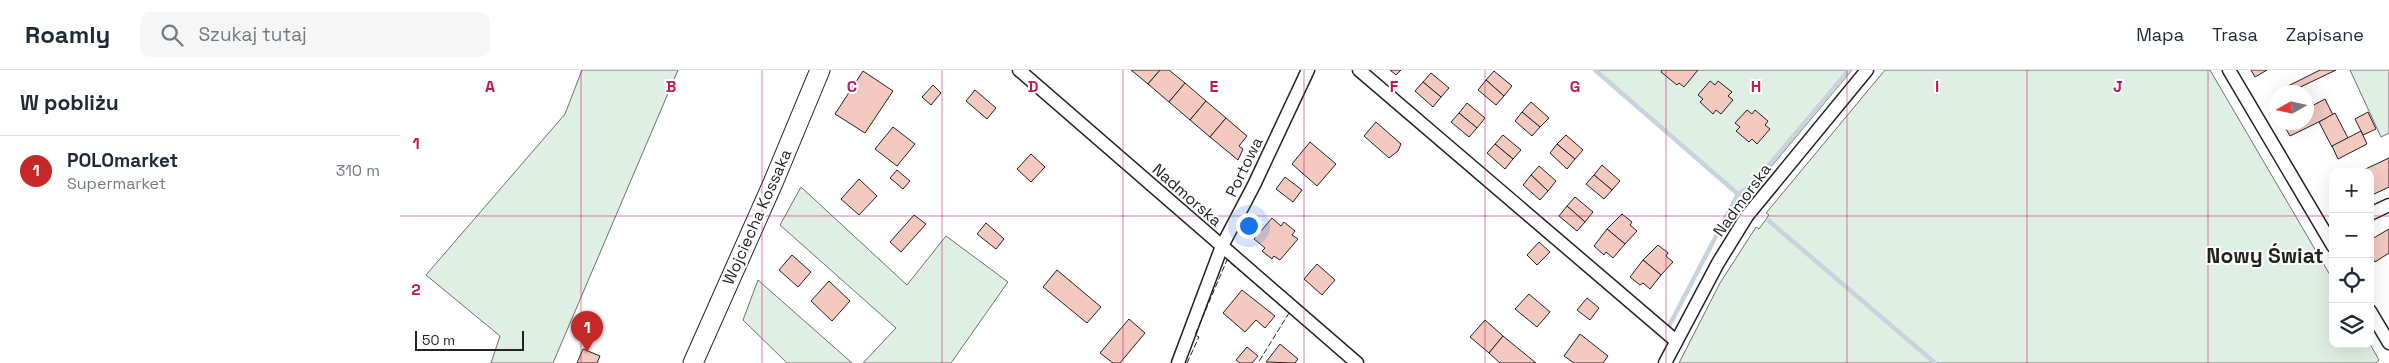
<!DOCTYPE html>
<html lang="pl">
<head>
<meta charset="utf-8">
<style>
	:root { --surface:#fff; --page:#f6f6f7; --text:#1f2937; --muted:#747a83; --line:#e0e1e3; --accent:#c62828 }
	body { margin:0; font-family:"Space Grotesk",sans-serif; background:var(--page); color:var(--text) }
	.controls { position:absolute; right:15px; bottom:15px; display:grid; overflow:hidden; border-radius:10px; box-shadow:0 5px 20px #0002 }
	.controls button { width:45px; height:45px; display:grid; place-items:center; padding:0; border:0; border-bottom:1px solid var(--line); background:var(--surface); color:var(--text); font:25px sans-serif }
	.compass { position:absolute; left:1869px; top:15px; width:45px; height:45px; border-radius:50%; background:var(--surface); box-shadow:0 5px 20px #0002; rotate:261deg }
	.scale { position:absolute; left:15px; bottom:12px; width:109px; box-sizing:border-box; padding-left:5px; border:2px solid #222; border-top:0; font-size:14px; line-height:18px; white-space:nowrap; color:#222; -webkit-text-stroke:4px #fff; paint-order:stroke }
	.you { position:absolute; left:848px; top:155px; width:18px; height:18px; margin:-12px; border:4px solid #fff; border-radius:50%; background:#1a73e8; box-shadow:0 0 0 8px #1a73e833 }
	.badge { display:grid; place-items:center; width:32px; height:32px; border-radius:50%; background:var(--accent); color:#fff; font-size:16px; font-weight:700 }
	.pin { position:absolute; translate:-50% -41px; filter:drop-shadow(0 1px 2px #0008) }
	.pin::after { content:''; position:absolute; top:26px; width:18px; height:15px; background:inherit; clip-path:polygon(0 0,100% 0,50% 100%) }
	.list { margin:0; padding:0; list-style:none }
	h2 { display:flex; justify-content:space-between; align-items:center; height:65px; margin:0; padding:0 20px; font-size:21px }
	h2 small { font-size:16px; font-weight:400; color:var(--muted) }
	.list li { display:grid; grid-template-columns:32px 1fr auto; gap:15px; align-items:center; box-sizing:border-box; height:70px; padding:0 20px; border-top:1px solid var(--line) }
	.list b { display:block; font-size:19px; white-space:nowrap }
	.list p { margin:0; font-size:16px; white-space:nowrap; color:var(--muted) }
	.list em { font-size:16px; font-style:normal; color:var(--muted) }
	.icon { flex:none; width:28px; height:28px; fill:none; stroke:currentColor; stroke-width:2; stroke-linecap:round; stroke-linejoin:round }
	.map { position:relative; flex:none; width:1989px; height:293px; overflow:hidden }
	header { display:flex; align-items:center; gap:30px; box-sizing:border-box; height:70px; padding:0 25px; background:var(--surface); border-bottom:1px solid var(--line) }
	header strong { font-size:24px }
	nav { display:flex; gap:28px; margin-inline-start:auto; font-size:18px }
	.search { width:350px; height:45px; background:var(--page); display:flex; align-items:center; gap:12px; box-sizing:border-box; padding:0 18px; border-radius:10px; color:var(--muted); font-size:19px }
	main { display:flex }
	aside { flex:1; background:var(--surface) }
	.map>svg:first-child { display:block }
	.green { fill:#e0efe3; stroke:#6f6f6f }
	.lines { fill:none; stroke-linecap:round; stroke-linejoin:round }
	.stream { stroke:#c7d3dd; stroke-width:4.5 }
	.building { fill:#f3c9c0; stroke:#222 }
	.street-casing { stroke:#222; stroke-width:15 }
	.secondary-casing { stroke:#222; stroke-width:21 }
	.street { stroke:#fff; stroke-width:12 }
	.secondary { stroke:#fff; stroke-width:19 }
	.fence { stroke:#222; stroke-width:1; stroke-dasharray:6 2.5; stroke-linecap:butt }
	.grid { fill:none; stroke:#c2185b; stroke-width:1; stroke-opacity:0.55 }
	.labels { text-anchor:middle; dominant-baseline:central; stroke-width:4; stroke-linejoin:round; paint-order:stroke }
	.street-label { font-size:16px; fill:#222; stroke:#fff }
	.district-label { font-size:21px; font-weight:bold; fill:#222; stroke:#fff }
	.grid-label { font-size:16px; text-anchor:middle; font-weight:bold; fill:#c2185b; stroke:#fff; stroke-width:4; stroke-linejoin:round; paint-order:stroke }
</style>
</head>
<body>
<header>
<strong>Roamly</strong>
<div class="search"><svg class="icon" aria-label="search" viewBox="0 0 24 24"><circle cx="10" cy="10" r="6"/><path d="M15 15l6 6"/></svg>Szukaj tutaj</div>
<nav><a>Mapa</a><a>Trasa</a><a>Zapisane</a></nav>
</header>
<main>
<aside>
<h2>W pobliżu<small></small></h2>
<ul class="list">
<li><span class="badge">1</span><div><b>POLOmarket</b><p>Supermarket</p></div><em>310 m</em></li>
</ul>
</aside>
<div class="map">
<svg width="1989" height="293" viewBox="0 0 1989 293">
	<rect width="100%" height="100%" fill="#fff"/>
	<g class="green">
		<polygon points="182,0 278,0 153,293 91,293 100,266 26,205 165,44"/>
		<polygon points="1195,0 1452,0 1344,129"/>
		<polygon points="1485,0 1810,0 1933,210 1933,274 1970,274 1979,290 1976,293 1279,293 1320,213 1356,157 1359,159 1369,145 1366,143"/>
		<polygon points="1950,0 1989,0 1989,63 1981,67"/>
		<polygon points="401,117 507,215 546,166 608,212 551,293 463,293 496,258 380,155"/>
		<polygon points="358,210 452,293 387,293 343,250"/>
	</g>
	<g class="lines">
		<g class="stream">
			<polyline points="1195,0 1338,124"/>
			<polyline points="1369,151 1535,293"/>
			<polyline points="1268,258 1338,124 1353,114 1449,0"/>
		</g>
	</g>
	<g class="building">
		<polygon points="731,0 760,0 748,14"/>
		<polygon points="760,0 769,0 785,13 769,32 748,14"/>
		<polygon points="990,0 1001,0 996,5"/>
		<polygon points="1262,0 1298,0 1284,17 1279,13 1277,15 1261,2"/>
		<polygon points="1851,0 1867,0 1855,7"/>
		<polygon points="1920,0 1936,0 1890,22 1878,21"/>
		<polygon points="463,1 493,21 465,63 435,44"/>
		<polygon points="1094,1 1112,16 1104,26 1086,10"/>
		<polygon points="1031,3 1049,18 1041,27 1023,12"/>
		<polygon points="1086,10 1104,26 1096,35 1078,20"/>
		<polygon points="1310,11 1315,15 1318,11 1332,22 1328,26 1333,30 1321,44 1316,40 1313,44 1300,32 1303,29 1298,25"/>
		<polygon points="1023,12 1041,27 1033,37 1015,21"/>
		<polygon points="785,13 806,31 790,50 769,32"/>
		<polygon points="533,15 541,23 531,35 522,27"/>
		<polygon points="575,20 596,38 587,49 566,31"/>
		<polygon points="1925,29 1933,45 1890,66 1882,52 1906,52 1906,39"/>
		<polygon points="806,31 826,48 810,67 790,50"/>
		<polygon points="1131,32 1149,48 1140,57 1122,42"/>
		<polygon points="1067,33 1085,48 1077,58 1059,43"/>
		<polygon points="1347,40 1352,44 1355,40 1368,51 1365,55 1370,59 1357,74 1352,69 1349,72 1336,61 1340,57 1335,53"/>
		<polygon points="1122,42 1140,57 1132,66 1115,51"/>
		<polygon points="1968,42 1976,59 1963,65 1955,49"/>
		<polygon points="1059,43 1077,58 1069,67 1051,52"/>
		<polygon points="1935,43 1948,68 1932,77 1919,52"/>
		<polygon points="826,48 847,66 839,76 843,79 838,90 810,67"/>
		<polygon points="976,52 1001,74 998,81 989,88 964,66"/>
		<polygon points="493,57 515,74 497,96 475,79"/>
		<polygon points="1961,61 1967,74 1938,89 1932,76"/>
		<polygon points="1103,65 1121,80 1113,89 1095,74"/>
		<polygon points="1166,65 1183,80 1175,89 1157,74"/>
		<polygon points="910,72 936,94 917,116 892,94"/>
		<polygon points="1095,74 1113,89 1105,99 1087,83"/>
		<polygon points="1157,74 1175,89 1167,99 1150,83"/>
		<polygon points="631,84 645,97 631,112 617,99"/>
		<polygon points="1989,88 1989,117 1970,126 1970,102 1959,102"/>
		<polygon points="1202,95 1220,111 1212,120 1194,105"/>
		<polygon points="1139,96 1156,111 1148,121 1131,105"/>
		<polygon points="497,100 510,111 503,119 490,108"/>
		<polygon points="1131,105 1148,121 1140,130 1123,115"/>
		<polygon points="1194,105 1212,120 1204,129 1186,114"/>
		<polygon points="885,107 902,120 893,132 876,119"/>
		<polygon points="459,109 477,126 459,145 441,129"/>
		<polygon points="1175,127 1193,142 1185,152 1167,136"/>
		<polygon points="1167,136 1185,152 1177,161 1159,146"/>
		<polygon points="1222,144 1232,152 1230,155 1237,161 1225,174 1207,159"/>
		<polygon points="514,145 526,154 501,182 490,172"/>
		<polygon points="872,148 881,156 884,152 895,161 892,165 898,169 880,190 874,186 872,189 862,181 865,178 854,169"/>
		<polygon points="586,153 604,169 596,179 577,164"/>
		<polygon points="1207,159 1225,174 1213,188 1206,182 1204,185 1194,176"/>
		<polygon points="1989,159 1989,183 1975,192 1970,184 1970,170"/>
		<polygon points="1139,172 1150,182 1137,195 1127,185"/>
		<polygon points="1258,175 1268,183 1266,186 1273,192 1261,205 1243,190"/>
		<polygon points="392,185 411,202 398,217 379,200"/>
		<polygon points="1243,190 1261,205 1250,219 1243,213 1240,215 1230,207"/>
		<polygon points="917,194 935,210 922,225 904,209"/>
		<polygon points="657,200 701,237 687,253 643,217"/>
		<polygon points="429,211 450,231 432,251 411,231"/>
		<polygon points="842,220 875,246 865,258 856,250 845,262 823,243"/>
		<polygon points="1129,224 1150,242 1137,257 1115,239"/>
		<polygon points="1187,228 1199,238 1190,250 1177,240"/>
		<polygon points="729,249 745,263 720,293 713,293 700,283"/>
		<polygon points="1085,250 1103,266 1089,283 1070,267"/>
		<polygon points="1180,264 1208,286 1203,293 1174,293 1164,286"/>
		<polygon points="1103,266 1136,293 1100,293 1089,283"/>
		<polygon points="880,274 898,289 895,293 866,292"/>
		<polygon points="847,277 858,286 852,293 840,293 836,290"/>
		<polygon points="183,279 200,286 197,293 177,293"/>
	</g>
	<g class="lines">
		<g class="street-casing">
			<g id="street">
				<polyline points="619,0 957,293"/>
				<polyline points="959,0 1276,271"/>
				<polyline points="1829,0 1933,176"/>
				<polyline points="1970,144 1989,135"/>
				<polyline points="1970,241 1989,273"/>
				<polyline points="778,293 822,176 854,115 908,0"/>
				<polyline points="1265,293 1318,193 1347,146 1467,0"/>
			</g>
		</g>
		<g class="secondary-casing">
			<polyline id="secondary" points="293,293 373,113 420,0"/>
		</g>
		<use href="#street" class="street"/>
		<use href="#secondary" class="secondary"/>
		<polyline class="fence" points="787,293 799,267 795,265 827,190 889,243 858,293"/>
	</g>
	<path class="grid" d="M181,0V293M362,0V293M542,0V293M723,0V293M904,0V293M1085,0V293M1266,0V293M1447,0V293M1627,0V293M1808,0V293M0,146H1933M1970,146H1989"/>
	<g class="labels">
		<g class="street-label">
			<text transform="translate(844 97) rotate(-64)">Portowa</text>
			<text transform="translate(787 125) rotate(41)">Nadmorska</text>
			<text transform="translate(1342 130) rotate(-54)">Nadmorska</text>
			<text transform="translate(357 147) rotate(-66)">Wojciecha Kossaka</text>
		</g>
		<g class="district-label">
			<text x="1865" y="185">Nowy Świat</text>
		</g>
	</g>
	<g class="grid-label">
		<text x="90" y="22">A</text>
		<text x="271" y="22">B</text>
		<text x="452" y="22">C</text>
		<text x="633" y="22">D</text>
		<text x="814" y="22">E</text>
		<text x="994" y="22">F</text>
		<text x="1175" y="22">G</text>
		<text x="1356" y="22">H</text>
		<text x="1537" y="22">I</text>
		<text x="1718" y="22">J</text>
		<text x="16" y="79">1</text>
		<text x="16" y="225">2</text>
	</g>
</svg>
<div class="controls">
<button>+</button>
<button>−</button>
<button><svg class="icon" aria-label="locate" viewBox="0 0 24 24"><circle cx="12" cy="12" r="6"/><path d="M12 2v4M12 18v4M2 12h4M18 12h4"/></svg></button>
<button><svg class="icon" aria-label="layers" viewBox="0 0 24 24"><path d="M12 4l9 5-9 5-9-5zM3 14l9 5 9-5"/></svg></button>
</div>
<svg class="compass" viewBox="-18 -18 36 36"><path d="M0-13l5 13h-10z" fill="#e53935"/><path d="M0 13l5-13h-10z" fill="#747a83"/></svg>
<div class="scale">50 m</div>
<div class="you"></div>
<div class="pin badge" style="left:187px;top:282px">1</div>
</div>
</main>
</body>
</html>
